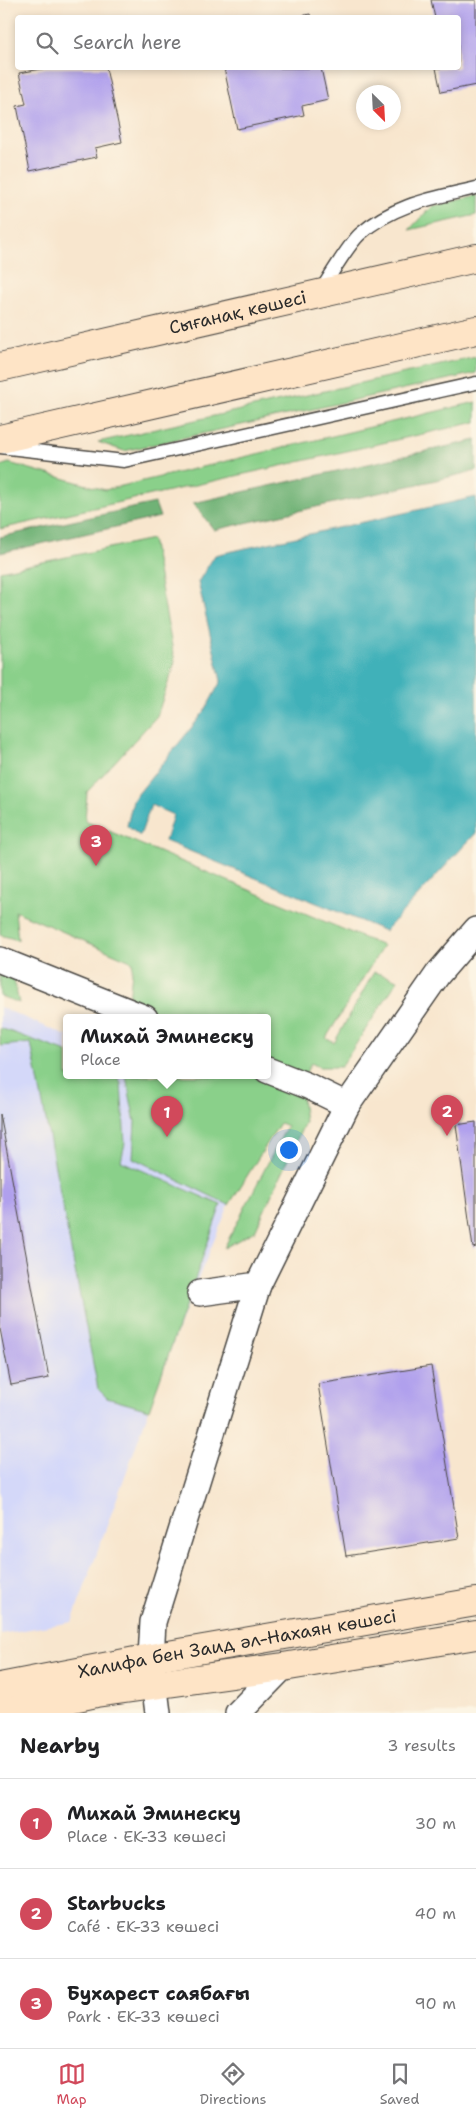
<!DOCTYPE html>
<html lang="en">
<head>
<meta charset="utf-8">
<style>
	:root { --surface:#fff; --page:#f2f2f2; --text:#202124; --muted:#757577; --line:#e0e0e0; --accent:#d1495b }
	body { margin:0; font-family:"Shantell Sans",sans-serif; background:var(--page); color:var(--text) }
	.compass { position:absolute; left:356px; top:85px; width:45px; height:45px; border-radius:50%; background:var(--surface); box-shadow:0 2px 8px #0003; rotate:156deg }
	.you { position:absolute; left:288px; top:1149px; width:18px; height:18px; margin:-12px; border:4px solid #fff; border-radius:50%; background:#1a73e8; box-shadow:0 0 0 8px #1a73e833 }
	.badge { display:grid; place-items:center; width:32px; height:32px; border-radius:50%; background:var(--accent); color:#fff; font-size:16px; font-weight:700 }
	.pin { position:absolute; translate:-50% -41px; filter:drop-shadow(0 1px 2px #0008) }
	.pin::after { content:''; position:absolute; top:26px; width:18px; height:15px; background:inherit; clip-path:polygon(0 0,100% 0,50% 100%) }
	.popup { position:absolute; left:63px; top:1014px; width:208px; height:65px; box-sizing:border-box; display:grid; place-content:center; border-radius:5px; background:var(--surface); filter:drop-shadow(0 1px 4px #0005); font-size:16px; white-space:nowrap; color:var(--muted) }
	.popup b { font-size:19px; color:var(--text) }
	.popup::after { content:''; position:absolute; left:50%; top:100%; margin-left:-10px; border:10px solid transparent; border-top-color:var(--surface) }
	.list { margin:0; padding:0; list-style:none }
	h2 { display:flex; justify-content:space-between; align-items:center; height:65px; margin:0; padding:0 20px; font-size:21px }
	h2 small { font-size:16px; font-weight:400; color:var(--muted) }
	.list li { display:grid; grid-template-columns:32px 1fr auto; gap:15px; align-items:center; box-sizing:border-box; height:90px; padding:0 20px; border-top:1px solid var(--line) }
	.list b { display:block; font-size:19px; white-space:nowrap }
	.list p { margin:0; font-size:16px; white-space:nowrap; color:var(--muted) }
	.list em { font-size:16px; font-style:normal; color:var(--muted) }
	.icon { flex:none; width:28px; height:28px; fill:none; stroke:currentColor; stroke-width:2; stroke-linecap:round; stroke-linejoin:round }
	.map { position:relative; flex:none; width:476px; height:1713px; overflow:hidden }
	.search { position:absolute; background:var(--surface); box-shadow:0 2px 8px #0003; left:15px; right:15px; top:15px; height:55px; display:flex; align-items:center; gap:12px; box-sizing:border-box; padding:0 18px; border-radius:5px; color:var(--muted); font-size:19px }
	.sheet { height:335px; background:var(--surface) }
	nav { display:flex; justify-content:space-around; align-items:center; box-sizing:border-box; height:70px; border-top:1px solid var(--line); background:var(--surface); font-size:14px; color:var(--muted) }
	nav a { display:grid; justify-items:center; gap:2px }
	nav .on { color:var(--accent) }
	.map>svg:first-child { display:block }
	.built { fill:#d4d8f9 }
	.green { fill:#8ad08a; stroke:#5a7e5a }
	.forest { fill:#6fb276; stroke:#4d6e50 }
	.water { fill:#41b1b9; stroke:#366e72 }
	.building { fill:#b0a0ed }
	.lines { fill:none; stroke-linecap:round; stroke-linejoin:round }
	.lane-casing { stroke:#4a4743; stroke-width:15 }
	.street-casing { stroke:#4a4743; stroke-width:28 }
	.secondary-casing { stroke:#4a4743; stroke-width:30 }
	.lane { stroke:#fff; stroke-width:12 }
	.street { stroke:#fff; stroke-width:25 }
	.secondary { stroke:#fee4c6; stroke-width:28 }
	.labels { text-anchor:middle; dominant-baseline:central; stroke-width:4; stroke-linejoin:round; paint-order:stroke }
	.street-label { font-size:18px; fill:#2b2b2b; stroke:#fcf5e5 }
</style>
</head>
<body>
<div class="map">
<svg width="476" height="1713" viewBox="0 0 476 1713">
	<rect width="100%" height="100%" fill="#fcf5e5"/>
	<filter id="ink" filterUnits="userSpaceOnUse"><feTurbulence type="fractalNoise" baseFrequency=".02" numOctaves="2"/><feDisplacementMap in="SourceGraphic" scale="10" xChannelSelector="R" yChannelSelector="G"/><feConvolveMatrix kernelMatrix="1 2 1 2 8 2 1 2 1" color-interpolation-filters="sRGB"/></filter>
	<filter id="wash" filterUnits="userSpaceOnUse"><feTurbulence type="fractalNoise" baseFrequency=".0096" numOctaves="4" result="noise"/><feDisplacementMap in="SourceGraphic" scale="20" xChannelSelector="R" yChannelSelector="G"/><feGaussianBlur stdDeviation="1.12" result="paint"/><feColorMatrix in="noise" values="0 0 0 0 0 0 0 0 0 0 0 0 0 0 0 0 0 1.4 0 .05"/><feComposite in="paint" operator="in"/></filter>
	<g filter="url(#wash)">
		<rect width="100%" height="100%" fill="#f8e6ce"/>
		<polygon class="built" points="0,1007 67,1036 67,1076 126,1076 135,1122 133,1158 229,1205 187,1305 72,1622 0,1634"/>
		<g class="green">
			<polygon points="476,196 476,215 409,230 432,206"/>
			<polygon points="476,357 476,373 124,451 98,442"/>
			<polygon points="476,402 476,422 0,529 0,466 9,463 105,490"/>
			<polygon points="152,539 175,662 157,716 87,792 85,821 383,946 326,1038 334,1043 374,972 398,980 341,1067 319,1067 311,1063 295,1093 302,1097 305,1122 255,1231 224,1248 287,1126 280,1123 229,1205 133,1158 135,1122 126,1076 267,1076 267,1018 127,1018 133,962 15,911 18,940 0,935 0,571"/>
			<polygon points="0,972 13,976 19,1003 0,996"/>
			<polygon points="0,1028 67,1052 67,1076 118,1076 121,1084 125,1143 121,1161 221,1205 149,1410 107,1398 98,1389 31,1043 0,1046"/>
		</g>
		<g class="forest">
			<polygon points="476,440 476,471 214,530 193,503"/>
			<polygon points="155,503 160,517 0,553 0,537"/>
		</g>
		<polygon class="water" points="476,497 476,833 385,931 165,841 173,815 151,805 140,836 127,826 133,800 204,712 221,681 198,582 215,555"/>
		<g id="blocks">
			<g class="building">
				<polygon points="431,0 476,0 476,85 441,92 436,68 458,68 458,18 435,18"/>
				<polygon points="310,14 311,18 295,18 295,17"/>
				<polygon points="47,68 106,68 122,142 95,148 97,157 30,171 17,106 26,104 19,73"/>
				<polygon points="224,68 321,68 328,100 302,106 304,115 237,129"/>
				<polygon points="0,1114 49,1378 11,1385 0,1329"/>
				<polygon points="476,1122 476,1247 473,1248 456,1125"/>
				<polygon points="431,1366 459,1538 346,1556 318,1384"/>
			</g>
		</g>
	</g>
	<g filter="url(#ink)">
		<use href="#blocks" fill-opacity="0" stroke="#4a4743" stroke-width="1"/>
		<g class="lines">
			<g class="lane-casing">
				<g id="lane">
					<path d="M321,290C331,275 348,245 360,234C394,204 434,198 476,188"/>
					<polyline points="0,447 124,461 476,383"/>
				</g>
			</g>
			<g class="street-casing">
				<g id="street">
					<polyline points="0,960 145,1018"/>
					<polyline points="267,1070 308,1086 347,1105"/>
					<polyline points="200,1293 258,1285 347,1105 438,974 476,930"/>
					<polyline points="158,1713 151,1658 153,1622 258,1285"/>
					<polyline points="238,1713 283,1667"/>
				</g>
			</g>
			<g class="secondary-casing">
				<g id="secondary">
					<path id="s1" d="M0,367L476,258"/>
					<polyline points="0,439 476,330"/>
					<path id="s2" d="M0,1687L151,1658L476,1602"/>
					<polyline points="3,1713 96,1693 283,1667 476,1635"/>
				</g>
			</g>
			<use href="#lane" class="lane"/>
			<use href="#street" class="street"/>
			<use href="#secondary" class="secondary"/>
		</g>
	</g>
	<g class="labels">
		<g class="street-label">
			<text stroke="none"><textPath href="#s1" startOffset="244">Сығанақ көшесі</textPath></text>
			<text stroke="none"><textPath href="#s2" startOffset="241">Халифа бен Заид әл-Нахаян көшесі</textPath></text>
		</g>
	</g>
</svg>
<svg class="compass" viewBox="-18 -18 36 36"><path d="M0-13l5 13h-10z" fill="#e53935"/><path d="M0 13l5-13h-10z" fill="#757577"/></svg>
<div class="you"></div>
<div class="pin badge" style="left:167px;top:1137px">1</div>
<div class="popup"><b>Михай Эминеску</b>Place</div>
<div class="pin badge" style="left:447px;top:1136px">2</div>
<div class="pin badge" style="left:96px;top:866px">3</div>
<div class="search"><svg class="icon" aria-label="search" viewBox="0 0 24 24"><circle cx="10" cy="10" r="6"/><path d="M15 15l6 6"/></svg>Search here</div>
</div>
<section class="sheet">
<h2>Nearby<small>3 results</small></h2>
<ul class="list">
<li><span class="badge">1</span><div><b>Михай Эминеску</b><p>Place · ЕК-33 көшесі</p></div><em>30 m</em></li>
<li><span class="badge">2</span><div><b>Starbucks</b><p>Café · ЕК-33 көшесі</p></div><em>40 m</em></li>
<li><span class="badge">3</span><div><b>Бухарест саябағы</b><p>Park · ЕК-33 көшесі</p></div><em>90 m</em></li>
</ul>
</section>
<nav>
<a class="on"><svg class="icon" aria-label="map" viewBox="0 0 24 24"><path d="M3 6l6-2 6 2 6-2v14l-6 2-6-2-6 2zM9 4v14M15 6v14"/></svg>Map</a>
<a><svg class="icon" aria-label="directions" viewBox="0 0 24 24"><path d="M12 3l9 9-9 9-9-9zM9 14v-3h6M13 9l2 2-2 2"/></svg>Directions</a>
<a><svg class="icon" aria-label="saved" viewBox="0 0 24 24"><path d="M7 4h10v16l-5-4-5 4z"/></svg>Saved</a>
</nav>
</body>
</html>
